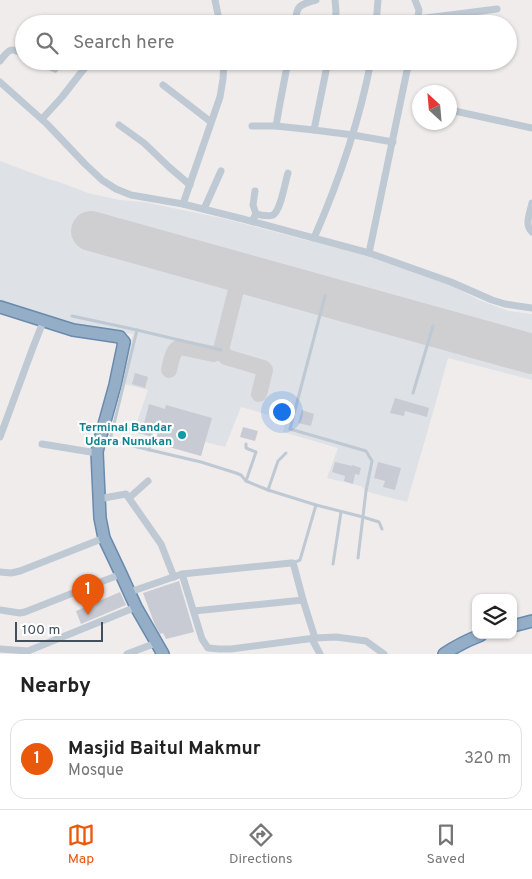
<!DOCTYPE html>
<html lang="en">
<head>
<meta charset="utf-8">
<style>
	:root { --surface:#fff; --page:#f2f2f2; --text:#222; --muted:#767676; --line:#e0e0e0; --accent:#ea580c }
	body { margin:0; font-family:Overpass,sans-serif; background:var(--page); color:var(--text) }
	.controls { position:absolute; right:15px; bottom:15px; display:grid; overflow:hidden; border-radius:10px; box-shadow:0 1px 4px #0004 }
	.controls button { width:45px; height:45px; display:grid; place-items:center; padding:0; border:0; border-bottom:1px solid var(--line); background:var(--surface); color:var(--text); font:25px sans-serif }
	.compass { position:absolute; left:412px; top:85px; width:45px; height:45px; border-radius:50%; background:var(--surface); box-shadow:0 1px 4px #0004; rotate:334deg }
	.scale { position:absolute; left:15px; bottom:12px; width:88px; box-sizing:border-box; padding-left:5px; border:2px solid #43505c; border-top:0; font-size:14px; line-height:18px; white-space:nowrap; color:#43505c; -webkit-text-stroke:4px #fff; paint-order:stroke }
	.you { position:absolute; left:281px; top:411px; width:18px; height:18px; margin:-12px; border:4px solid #fff; border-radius:50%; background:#1a73e8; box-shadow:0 0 0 8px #1a73e833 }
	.badge { display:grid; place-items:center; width:32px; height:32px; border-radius:50%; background:var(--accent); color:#fff; font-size:16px; font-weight:700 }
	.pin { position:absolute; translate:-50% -41px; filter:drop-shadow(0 1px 2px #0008) }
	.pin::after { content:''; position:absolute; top:26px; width:18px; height:15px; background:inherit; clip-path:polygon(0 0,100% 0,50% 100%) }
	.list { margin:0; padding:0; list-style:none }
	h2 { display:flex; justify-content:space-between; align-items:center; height:65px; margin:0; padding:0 20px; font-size:21px }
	h2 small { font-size:16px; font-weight:400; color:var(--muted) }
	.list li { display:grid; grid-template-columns:32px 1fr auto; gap:15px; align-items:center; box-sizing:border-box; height:80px; margin:0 10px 10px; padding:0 10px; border:1px solid var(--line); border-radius:15px }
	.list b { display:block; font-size:19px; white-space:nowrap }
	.list p { margin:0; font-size:16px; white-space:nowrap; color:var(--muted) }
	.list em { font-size:16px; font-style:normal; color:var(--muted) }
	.icon { flex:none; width:28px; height:28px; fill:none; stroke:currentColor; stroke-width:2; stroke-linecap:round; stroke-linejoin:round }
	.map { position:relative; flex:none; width:532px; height:654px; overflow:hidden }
	.search { position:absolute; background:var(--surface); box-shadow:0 1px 4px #0004; left:15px; right:15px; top:15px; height:55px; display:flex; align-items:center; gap:12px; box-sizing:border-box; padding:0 18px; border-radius:28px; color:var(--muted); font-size:19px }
	.sheet { height:155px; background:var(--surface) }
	nav { display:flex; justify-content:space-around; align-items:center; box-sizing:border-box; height:70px; border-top:1px solid var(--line); background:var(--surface); font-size:14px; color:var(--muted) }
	nav a { display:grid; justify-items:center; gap:2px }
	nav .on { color:var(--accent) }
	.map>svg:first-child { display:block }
	.airport { fill:#dee1e5 }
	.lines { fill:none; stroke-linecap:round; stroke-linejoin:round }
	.taxiway { stroke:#cfcfd2; stroke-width:16 }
	.runway { stroke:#cfcfd2; stroke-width:40 }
	.building { fill:#c8cbd3 }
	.trunk-casing { stroke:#698aad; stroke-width:14 }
	.service { stroke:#bec9d4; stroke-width:3 }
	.minor { stroke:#bec9d4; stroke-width:7 }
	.trunk { stroke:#94aec8; stroke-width:11 }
	.culture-dot { fill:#0f9aa8; stroke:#fff; stroke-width:2 }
	.labels { text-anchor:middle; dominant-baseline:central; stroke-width:4.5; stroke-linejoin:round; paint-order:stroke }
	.culture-label { font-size:12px; font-weight:bold; fill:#0d838f; stroke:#fff; text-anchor:end }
</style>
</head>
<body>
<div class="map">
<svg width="532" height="654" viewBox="0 0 532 654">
	<rect width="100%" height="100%" fill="#f0ecec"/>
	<polygon class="airport" points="0,161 48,179 59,182 88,193 120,200 144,202 221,218 360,254 447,283 479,300 509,311 532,314 532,380 448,358 434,409 407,502 372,493 366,491 361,486 327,478 338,448 283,432 286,420 241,407 225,447 205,442 201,456 155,443 159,428 137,422 148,390 120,383 133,334 76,327 0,304"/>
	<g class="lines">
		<g class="taxiway">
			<polyline points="237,286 243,280 253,276"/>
			<polyline points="221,350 226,357 263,368 265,370 259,394"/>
			<path d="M169,370C171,362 172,350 180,347L213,354L217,353L221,350L237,286L233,276L228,269"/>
		</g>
		<polyline class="runway" points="91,231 532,354"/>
	</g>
	<g class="building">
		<polygon points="135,373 148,377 145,388 132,384"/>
		<polygon points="395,398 429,408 427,417 405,411 404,416 390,413"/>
		<polygon points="149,404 165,409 166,405 212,418 201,456 155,443 159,428 144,424"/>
		<polygon points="302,410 314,414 311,426 298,423"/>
		<polygon points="243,427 258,431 255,441 240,437"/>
		<polygon points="335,462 352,466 352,465 361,468 359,475 355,474 353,484 344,481 345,476 332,472"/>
		<polygon points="378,462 401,468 395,490 383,487 385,481 374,478"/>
		<polygon points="179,581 194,632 166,639 163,633 160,634 155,625 143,593"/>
		<polygon points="120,592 126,605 81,624 76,611"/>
	</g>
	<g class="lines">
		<g class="trunk-casing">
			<g id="trunk">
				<polyline points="0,307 73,330 120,337 124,342"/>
				<polyline points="124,342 115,385 100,439 97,452 100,518 104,538 121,574 136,607 163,654"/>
				<polyline points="513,626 532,621"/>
				<path d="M444,654C456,646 468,640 481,635"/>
			</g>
		</g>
		<g class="service">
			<polyline points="325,296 290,429 366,451 372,461 366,491 358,558"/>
			<polyline points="72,316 137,330 221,350"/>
			<polyline points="137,330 111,436 112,440 116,442 201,462 236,473 241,475 246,481 268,490 316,505 363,517 379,522 382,529"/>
			<polyline points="413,393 433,326"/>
			<polyline points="128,429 152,435 149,450"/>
			<polyline points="246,444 246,448 256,452 246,481"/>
			<polyline points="268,490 278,461 286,453"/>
			<polyline points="293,563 300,560 316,505"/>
			<polyline points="333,564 341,512"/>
		</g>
		<g class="minor">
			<polyline points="215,0 220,24"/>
			<polyline points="335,0 336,11 335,24"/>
			<polyline points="415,0 419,10 417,24"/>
			<polyline points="418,19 497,9"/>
			<path d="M296,24C295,6 300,4 316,0"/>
			<polyline points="376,24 378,0"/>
			<path d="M0,61C9,49 10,47 24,54"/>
			<polyline points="37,61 55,69"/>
			<polyline points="288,61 280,103 276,126 314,130"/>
			<polyline points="328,61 314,130 353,135 393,142"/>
			<polyline points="0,82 47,124 85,164 102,180 116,189 131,195 183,204 243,219 369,253 451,282 492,300 505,304 532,308"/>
			<polyline points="163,85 211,122"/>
			<polyline points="450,110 532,128"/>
			<polyline points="42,119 62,97 83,70 92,61"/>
			<polyline points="119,125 144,143 169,167 190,185"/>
			<polyline points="252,126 276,126"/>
			<polyline points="255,191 253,205 256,214"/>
			<path d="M532,203C530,213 524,225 532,232"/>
			<polyline points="183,204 220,97 223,79 224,61"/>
			<polyline points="204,209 221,171"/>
			<path d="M252,221L256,214C261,215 268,217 273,215C281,210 285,182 288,173"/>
			<path d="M314,238C339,181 359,123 371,61"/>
			<polyline points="369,253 409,61"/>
			<polyline points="0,437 32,350 41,327"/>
			<polyline points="42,444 97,453"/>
			<polyline points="129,498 148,481"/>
			<polyline points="98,499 126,494 161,544 174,577"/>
			<polyline points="0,572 11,573 20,571 104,538"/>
			<polyline points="182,574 202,639 208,648 219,649 231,649 315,638 336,637 366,641 384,654"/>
			<polyline points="130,592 182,574 291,563 293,563 294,566 303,600"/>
			<polyline points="0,610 20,613 25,612 121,574"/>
			<polyline points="194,611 303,600 315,638"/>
			<polyline points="312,639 320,654"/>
			<polyline points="0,649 28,651 136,607"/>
			<polyline points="127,654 156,643"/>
		</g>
		<use href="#trunk" class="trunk"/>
	</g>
	<circle class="culture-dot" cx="182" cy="435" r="5"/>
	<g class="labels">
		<g class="culture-label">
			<text x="172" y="428">Terminal Bandar<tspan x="172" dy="14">Udara Nunukan</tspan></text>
		</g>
	</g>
</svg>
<div class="controls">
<button><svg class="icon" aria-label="layers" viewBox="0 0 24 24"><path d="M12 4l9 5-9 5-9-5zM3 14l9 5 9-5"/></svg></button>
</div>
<svg class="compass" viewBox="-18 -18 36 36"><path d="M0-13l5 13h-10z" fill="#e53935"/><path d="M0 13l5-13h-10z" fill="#767676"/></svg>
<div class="scale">100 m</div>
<div class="you"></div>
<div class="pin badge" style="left:88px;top:615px">1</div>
<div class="search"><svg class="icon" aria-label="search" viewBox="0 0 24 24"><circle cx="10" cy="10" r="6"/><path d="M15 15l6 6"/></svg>Search here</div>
</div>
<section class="sheet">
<h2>Nearby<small></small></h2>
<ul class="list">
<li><span class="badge">1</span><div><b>Masjid Baitul Makmur</b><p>Mosque</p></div><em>320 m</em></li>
</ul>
</section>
<nav>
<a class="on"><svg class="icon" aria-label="map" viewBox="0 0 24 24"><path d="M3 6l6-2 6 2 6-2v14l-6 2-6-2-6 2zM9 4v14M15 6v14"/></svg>Map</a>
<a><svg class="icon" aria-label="directions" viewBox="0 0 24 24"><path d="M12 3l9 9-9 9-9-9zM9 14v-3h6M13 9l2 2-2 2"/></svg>Directions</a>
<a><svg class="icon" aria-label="saved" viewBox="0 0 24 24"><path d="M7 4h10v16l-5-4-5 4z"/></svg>Saved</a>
</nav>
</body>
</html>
